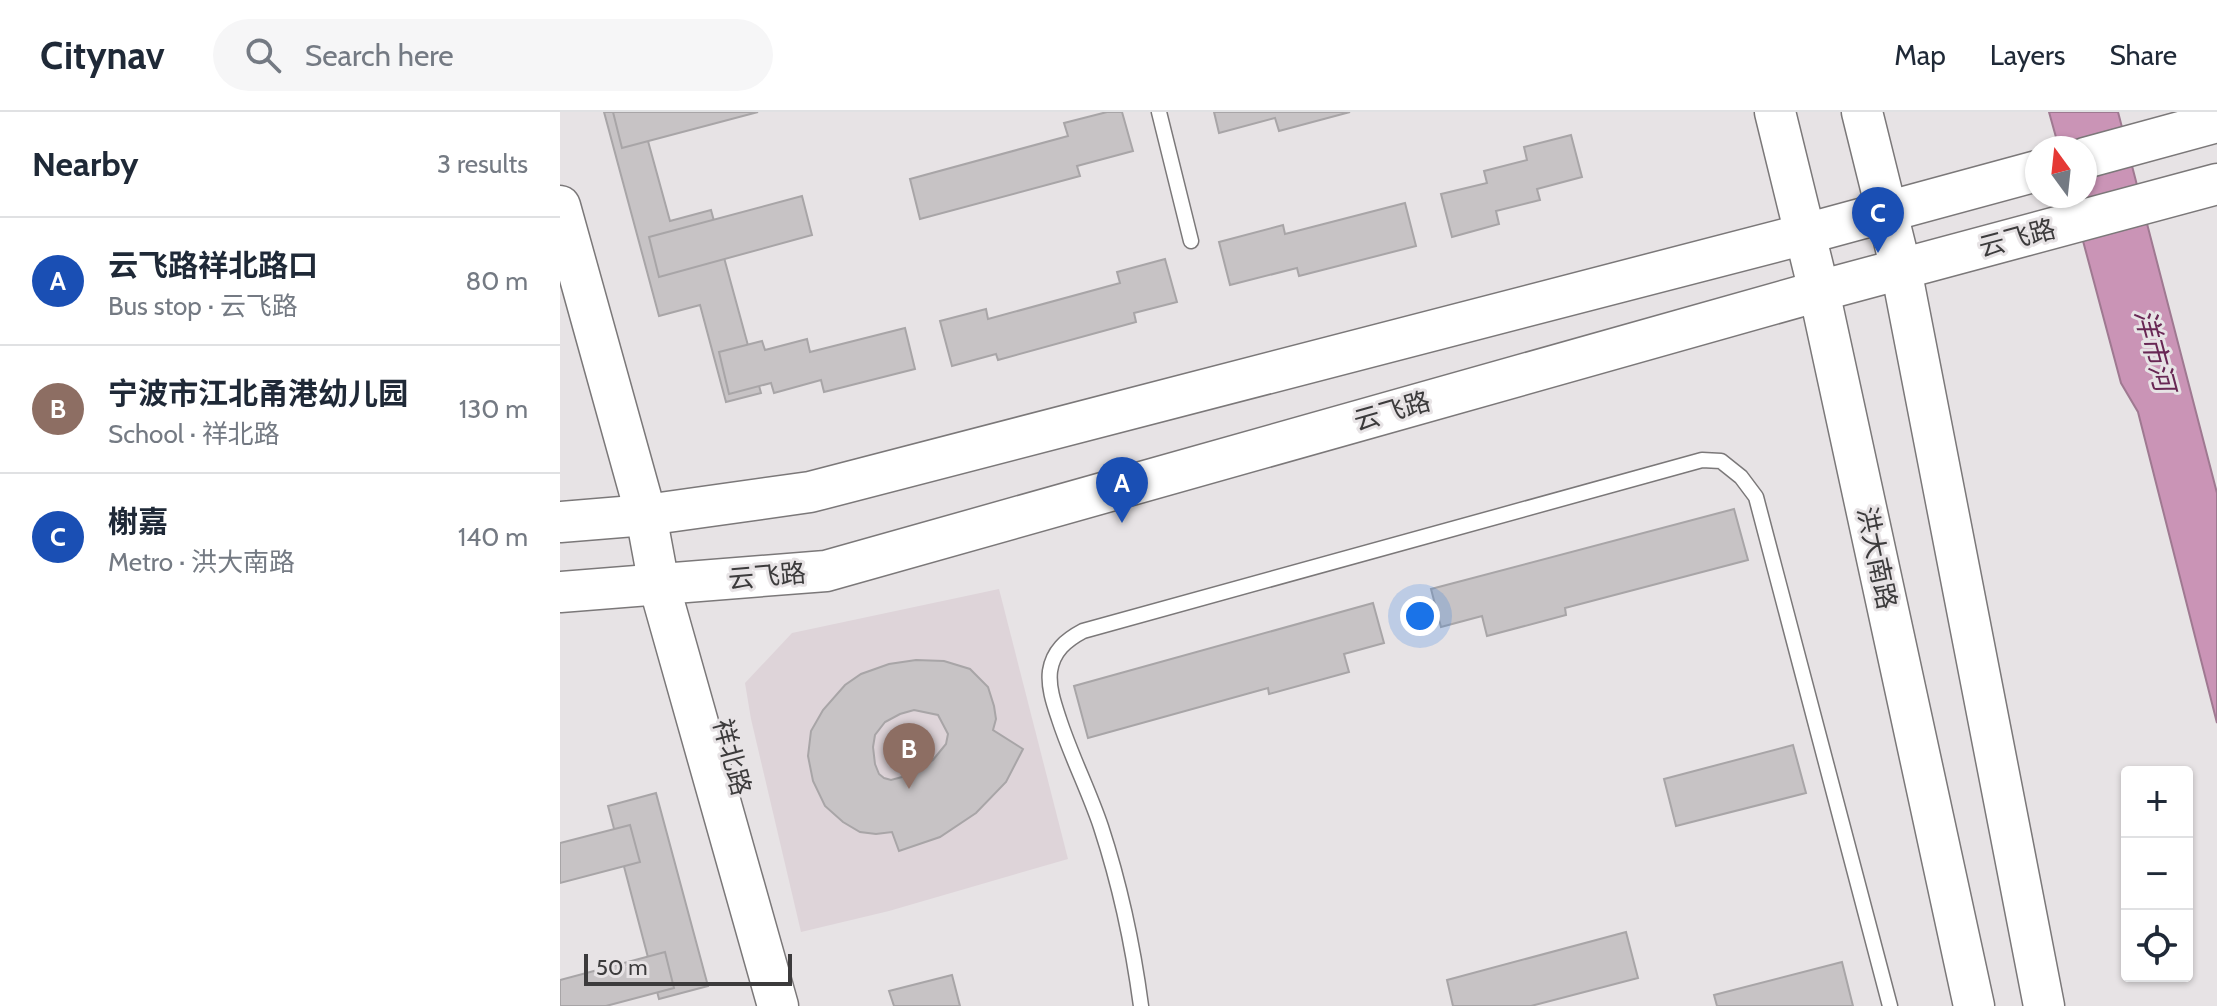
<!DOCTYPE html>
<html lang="en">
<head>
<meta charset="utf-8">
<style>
	:root { --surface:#fff; --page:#f6f6f7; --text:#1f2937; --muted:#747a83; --line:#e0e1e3; --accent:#b45309 }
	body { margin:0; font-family:Cabin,"Noto Sans SC",sans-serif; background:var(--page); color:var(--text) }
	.controls { position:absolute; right:24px; bottom:24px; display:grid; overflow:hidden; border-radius:8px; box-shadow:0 2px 6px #0004 }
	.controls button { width:72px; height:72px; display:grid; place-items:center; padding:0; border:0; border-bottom:2px solid var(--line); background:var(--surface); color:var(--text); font:40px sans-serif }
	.compass { position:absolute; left:1465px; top:24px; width:72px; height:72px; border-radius:50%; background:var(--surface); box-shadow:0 2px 6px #0004; rotate:345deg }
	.scale { position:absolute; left:24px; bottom:20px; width:208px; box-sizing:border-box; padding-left:8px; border:4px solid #3c3b3c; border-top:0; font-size:22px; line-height:28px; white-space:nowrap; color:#3c3b3c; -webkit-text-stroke:6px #e7e3e5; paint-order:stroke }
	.you { position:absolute; left:860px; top:504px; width:28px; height:28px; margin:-20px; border:6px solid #fff; border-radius:50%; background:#1a73e8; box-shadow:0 0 0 12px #1a73e833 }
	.badge { display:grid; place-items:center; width:52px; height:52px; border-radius:50%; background:var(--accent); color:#fff; font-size:26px; font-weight:700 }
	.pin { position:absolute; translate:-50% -66px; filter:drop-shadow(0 2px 4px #0008) }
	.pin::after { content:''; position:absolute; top:42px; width:28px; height:24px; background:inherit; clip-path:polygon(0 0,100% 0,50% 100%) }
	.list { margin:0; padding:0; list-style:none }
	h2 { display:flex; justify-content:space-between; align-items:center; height:104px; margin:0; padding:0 32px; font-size:34px }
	h2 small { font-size:26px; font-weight:400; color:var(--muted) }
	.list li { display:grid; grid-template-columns:52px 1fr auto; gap:24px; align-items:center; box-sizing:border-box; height:128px; padding:0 32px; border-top:2px solid var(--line) }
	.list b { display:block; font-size:30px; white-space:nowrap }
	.list p { margin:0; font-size:26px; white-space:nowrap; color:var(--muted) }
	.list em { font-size:26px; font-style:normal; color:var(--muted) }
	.icon { flex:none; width:44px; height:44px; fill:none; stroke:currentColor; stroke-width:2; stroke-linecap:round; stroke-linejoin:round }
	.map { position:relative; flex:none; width:1657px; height:894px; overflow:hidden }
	header { display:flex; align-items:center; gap:48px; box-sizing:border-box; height:112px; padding:0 40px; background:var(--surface); border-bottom:2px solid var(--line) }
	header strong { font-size:38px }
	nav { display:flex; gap:44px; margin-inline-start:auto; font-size:28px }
	.search { width:560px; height:72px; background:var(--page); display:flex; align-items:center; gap:20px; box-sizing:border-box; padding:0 28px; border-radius:44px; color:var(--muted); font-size:30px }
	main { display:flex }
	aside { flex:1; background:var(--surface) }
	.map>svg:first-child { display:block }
	.built { fill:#ded4d9 }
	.water { fill:#ca94b6; stroke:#9f7991; stroke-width:2 }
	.building { fill:#c7c3c5; stroke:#a8a5a7; stroke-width:2; fill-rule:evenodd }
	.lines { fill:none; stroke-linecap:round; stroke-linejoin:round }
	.lane-casing { stroke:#7b7879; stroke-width:17 }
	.secondary-casing { stroke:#7b7879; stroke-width:43 }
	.lane { stroke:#fff; stroke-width:14 }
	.secondary { stroke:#fff; stroke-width:40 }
	.labels { text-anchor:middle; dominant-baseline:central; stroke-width:6; stroke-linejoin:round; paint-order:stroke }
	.street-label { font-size:26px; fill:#3c3b3c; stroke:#e7e3e5 }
	.water-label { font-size:28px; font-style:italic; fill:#682754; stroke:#e7e3e5 }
</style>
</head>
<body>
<header>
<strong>Citynav</strong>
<div class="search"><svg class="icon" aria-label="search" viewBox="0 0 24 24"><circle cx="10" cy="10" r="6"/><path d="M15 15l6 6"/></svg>Search here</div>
<nav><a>Map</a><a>Layers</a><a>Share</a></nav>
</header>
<main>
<aside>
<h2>Nearby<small>3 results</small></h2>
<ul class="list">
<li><span class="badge" style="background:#1a4fb4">A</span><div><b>云飞路祥北路口</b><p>Bus stop · 云飞路</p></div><em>80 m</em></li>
<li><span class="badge" style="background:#8d6e63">B</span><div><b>宁波市江北甬港幼儿园</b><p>School · 祥北路</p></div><em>130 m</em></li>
<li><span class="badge" style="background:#1a4fb4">C</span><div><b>榭嘉</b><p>Metro · 洪大南路</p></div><em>140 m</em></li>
</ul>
</aside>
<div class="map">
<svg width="1657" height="894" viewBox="0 0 1657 894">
	<rect width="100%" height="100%" fill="#e7e3e5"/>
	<polygon class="built" points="439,477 508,747 329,799 241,820 191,607 185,571 232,521"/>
	<polygon class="water" points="1489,0 1558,0 1657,381 1657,611 1578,300 1561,271 1511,84 1525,84 1525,36 1499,36"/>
	<g class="building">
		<polygon points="44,0 80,0 110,109 151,98 201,281 166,290 140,193 99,204"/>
		<polygon points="53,0 198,0 62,36"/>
		<polygon points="547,0 562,0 573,39 517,54 520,64 360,107 350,67 508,24 504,11"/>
		<polygon points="654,0 790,0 719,19 715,6 659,21"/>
		<polygon points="1011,23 1022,65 977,77 980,88 936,99 939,112 892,125 881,82 927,71 924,59 967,48 964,35"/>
		<polygon points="242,84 252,123 99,165 89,125"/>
		<polygon points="845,91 856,134 739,164 737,156 670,173 659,130 723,113 725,122"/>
		<polygon points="605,147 617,190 574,201 576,210 438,248 436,242 392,254 380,209 426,197 428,207 560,171 557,160"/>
		<polygon points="345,216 355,257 264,280 261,268 214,281 211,271 169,282 159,240 202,229 205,238 247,227 250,240"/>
		<polygon points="1174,397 1188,448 1005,496 1006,503 927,524 922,504 881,515 871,477"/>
		<polygon points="813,491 824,531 784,542 789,560 709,582 708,576 528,626 514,574"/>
		<path d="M356,548L384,549L410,557L428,575L434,594L436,607L433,618L463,637L446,670L416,701L380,725L339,739L332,720L316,722L300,720L283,710L265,694L253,669L248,644L251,619L263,598L285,573L301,562L329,552ZM354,598L378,603L388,622L386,632L373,648L360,657L342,665L331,668L324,666L319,662L315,652L313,635L315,623L325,610L340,602Z"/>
		<polygon points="1233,633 1246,681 1116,714 1104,667"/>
		<polygon points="96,681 148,874 99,887 48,694"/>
		<polygon points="70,713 80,750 0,771 0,731"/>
		<polygon points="1066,820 1078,866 971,894 893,894 887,868"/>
		<polygon points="105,840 114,876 46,894 0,894 0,868"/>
		<polygon points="1282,850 1293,894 1157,894 1154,883"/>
		<polygon points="392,863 400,894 334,894 329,879"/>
	</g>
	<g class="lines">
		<g class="lane-casing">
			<g id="lane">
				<polyline points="599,0 631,129"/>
				<path d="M581,894C573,834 560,773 541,715C529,679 511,644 499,607C494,592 488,575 490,559C493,539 506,528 523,519L1142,348L1161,349L1181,365L1196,385L1330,894"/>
			</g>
		</g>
		<g class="secondary-casing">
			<g id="secondary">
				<polyline points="1215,0 1259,179 1414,894"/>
				<polyline points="1302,0 1341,157 1484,894"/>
				<polyline points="1525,46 1657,10"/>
				<polyline points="0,94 86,403 99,473 218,894"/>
				<polyline points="0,410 86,403 250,380 1245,122 1477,59"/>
				<polyline points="0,480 266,459 1259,179 1657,72"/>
			</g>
		</g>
		<use href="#lane" class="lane"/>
		<use href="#secondary" class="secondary"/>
	</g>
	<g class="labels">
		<g class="street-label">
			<text transform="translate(1457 126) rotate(-15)">云飞路</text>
			<text transform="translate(832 299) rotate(-16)">云飞路</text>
			<text transform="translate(1317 446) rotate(78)">洪大南路</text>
			<text transform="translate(207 464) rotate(-5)">云飞路</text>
			<text transform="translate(172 645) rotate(75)">祥北路</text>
		</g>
		<g class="water-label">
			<text transform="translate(1595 238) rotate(75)">洋市河</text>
		</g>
	</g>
</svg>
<div class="controls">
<button>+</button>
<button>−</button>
<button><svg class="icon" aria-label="locate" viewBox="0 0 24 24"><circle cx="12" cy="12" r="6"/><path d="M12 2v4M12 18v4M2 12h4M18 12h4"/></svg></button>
</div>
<svg class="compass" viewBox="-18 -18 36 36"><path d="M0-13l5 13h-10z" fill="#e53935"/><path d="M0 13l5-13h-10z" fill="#747a83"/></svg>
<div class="scale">50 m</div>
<div class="you"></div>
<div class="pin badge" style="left:562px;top:411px;background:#1a4fb4">A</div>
<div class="pin badge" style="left:349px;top:677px;background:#8d6e63">B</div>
<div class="pin badge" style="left:1318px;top:141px;background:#1a4fb4">C</div>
</div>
</main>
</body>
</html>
